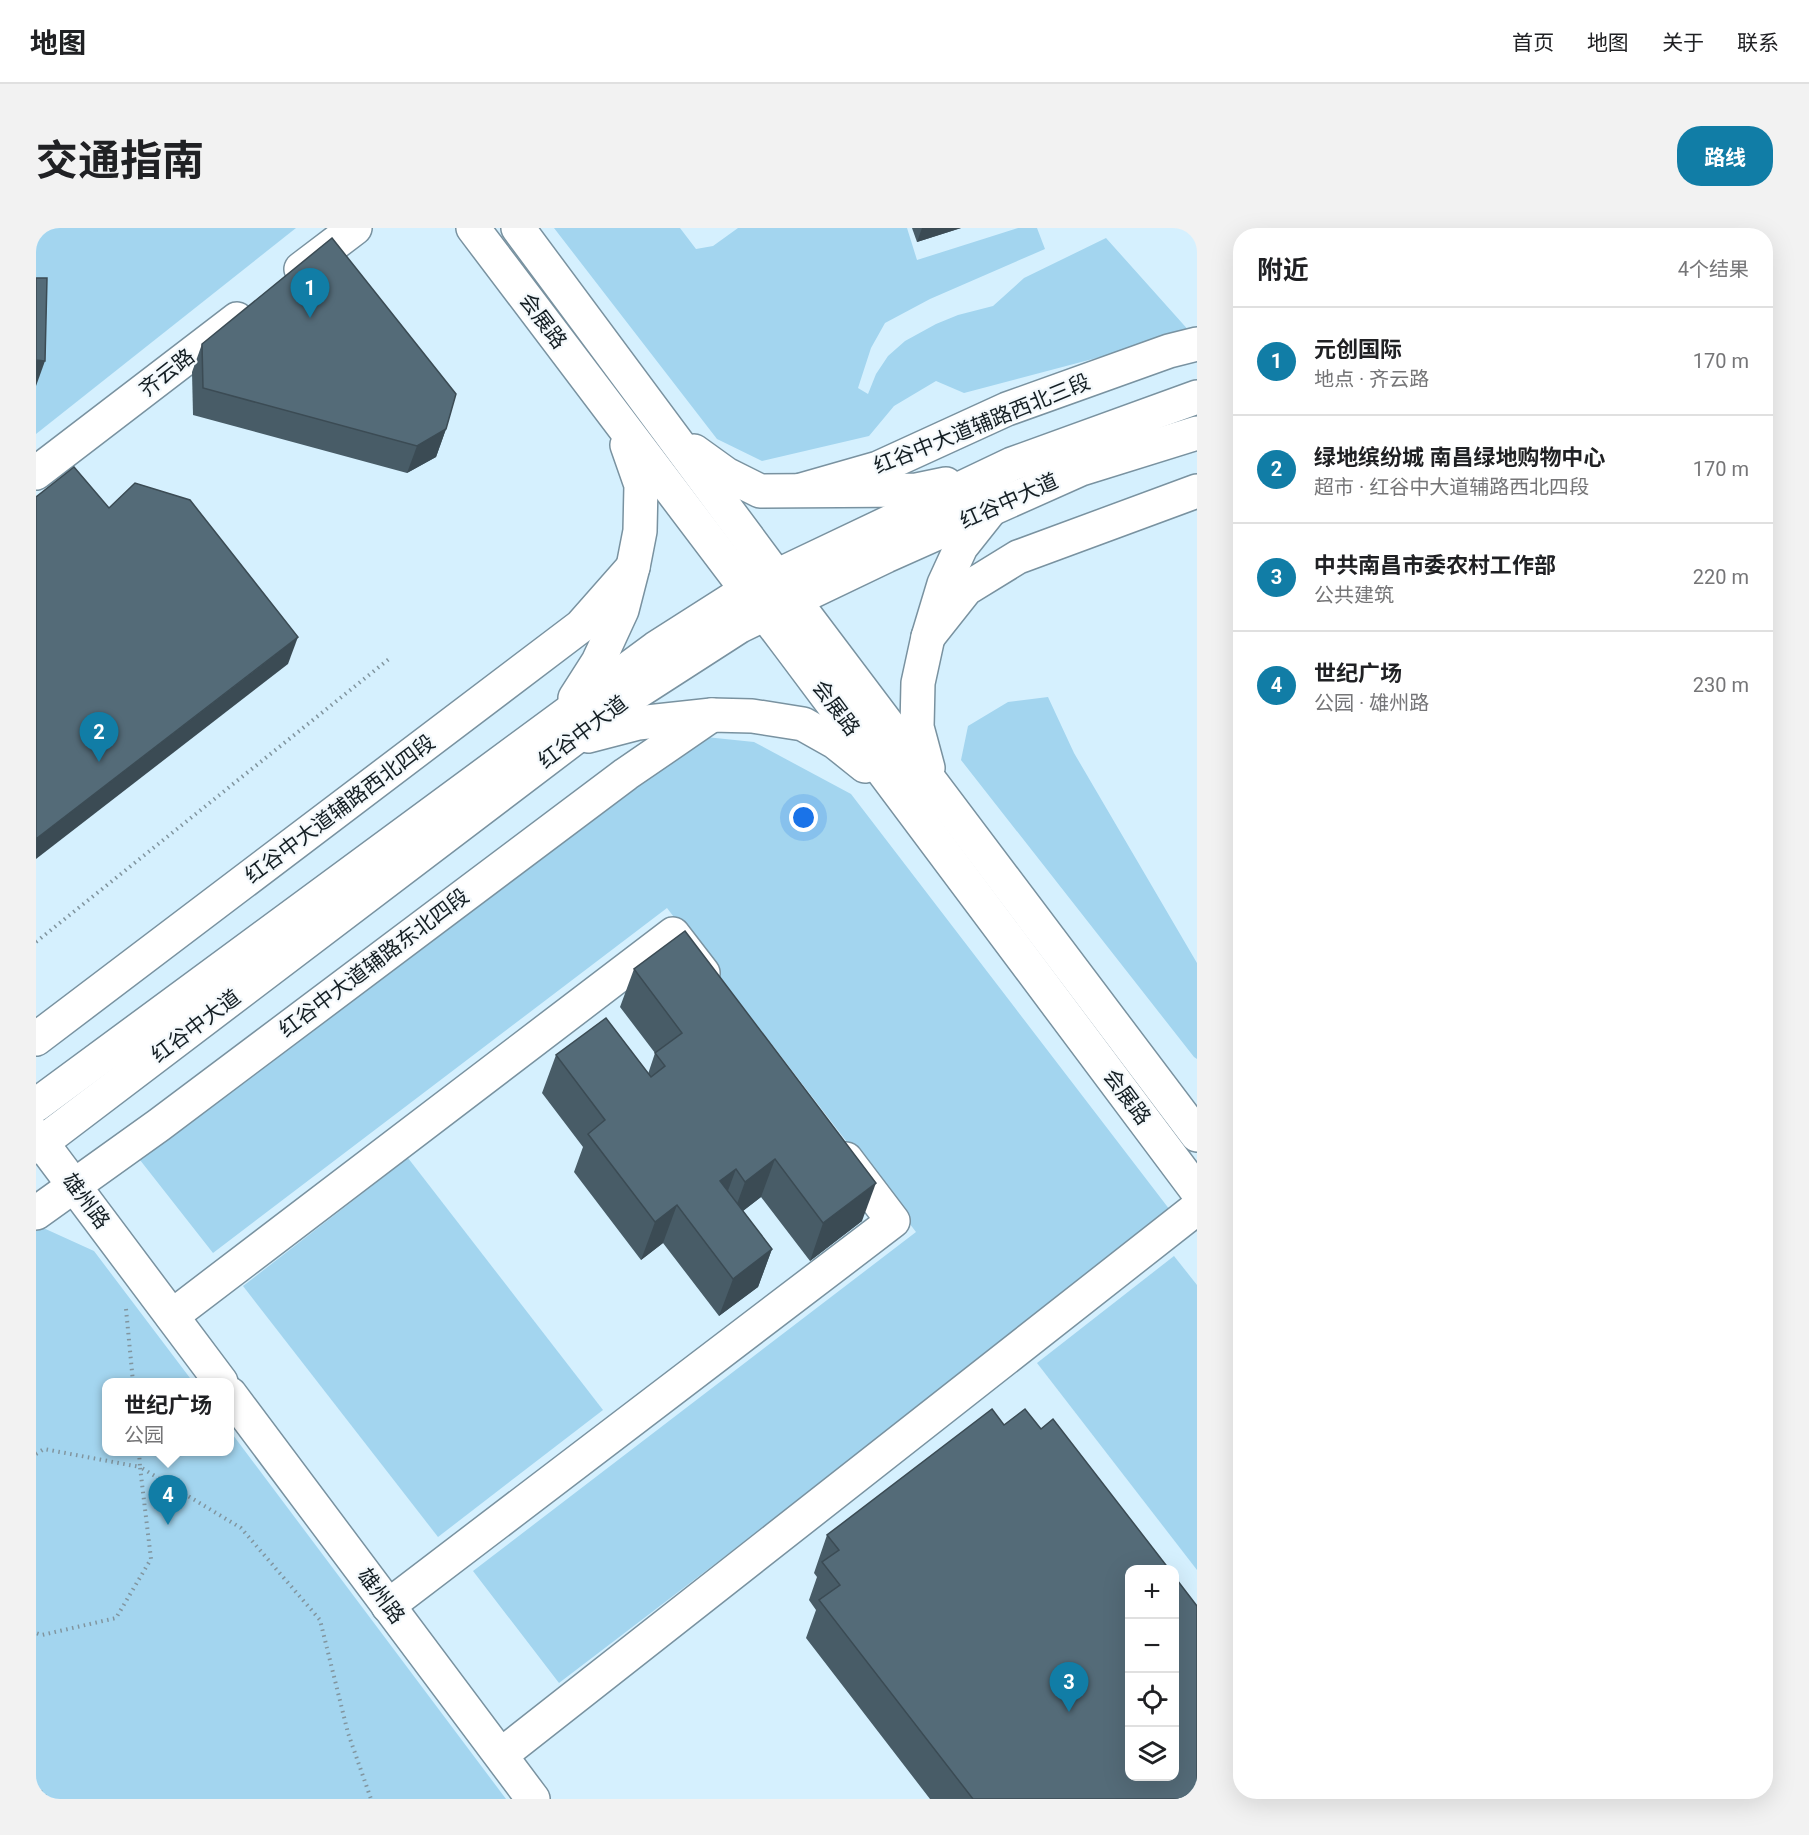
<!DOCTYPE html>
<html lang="zh">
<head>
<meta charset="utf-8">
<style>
	:root { --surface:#fff; --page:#f2f2f2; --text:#202124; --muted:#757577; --line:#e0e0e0; --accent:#117da6 }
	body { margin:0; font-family:Roboto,"Noto Sans SC",sans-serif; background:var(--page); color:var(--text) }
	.controls { position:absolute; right:18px; bottom:18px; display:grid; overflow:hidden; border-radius:12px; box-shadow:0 6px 24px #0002 }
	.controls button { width:54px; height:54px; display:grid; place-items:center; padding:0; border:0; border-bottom:2px solid var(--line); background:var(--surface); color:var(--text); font:30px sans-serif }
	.you { position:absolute; left:768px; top:590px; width:21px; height:21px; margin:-15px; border:4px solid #fff; border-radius:50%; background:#1a73e8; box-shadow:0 0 0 9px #1a73e833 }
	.badge { display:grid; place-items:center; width:39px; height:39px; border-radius:50%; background:var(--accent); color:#fff; font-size:20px; font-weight:700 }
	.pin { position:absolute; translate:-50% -50px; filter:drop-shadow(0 2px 3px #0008) }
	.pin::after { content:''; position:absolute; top:32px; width:21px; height:18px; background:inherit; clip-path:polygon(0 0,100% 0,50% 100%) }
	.popup { position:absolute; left:66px; top:1150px; width:132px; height:78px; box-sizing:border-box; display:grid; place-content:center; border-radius:12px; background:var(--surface); filter:drop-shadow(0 2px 4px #0005); font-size:20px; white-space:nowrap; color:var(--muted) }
	.popup b { font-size:22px; color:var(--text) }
	.popup::after { content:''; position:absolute; left:50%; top:100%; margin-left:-12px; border:12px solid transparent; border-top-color:var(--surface) }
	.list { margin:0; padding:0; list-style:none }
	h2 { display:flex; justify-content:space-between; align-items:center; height:78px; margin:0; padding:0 24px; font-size:26px }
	h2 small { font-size:20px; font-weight:400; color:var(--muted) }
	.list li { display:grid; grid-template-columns:39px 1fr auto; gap:18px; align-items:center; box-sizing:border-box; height:108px; padding:0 24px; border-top:2px solid var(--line) }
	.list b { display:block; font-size:22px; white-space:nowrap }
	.list p { margin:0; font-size:20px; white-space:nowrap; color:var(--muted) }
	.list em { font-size:20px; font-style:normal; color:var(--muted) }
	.icon { flex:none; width:33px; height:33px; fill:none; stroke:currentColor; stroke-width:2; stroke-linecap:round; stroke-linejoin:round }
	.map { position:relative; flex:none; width:1161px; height:1571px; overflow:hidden; border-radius:24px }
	header { display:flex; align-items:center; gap:36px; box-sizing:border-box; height:84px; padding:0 30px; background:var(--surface); border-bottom:2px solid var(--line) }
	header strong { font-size:28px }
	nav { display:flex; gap:33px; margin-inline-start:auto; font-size:21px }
	.intro { display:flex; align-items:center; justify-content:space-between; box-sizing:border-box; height:144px; padding:0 36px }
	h1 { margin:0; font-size:42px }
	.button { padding:15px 27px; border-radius:24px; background:var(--accent); color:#fff; font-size:21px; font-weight:700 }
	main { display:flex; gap:36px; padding:0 36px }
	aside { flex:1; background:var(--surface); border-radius:24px; box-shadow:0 6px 24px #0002 }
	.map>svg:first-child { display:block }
	.green { fill:#a3d5ef }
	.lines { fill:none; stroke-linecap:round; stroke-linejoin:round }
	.street-casing { stroke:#7992a0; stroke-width:36 }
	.secondary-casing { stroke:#7992a0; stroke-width:36 }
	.path { stroke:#81959f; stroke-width:4; stroke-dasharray:1.5 4.5; stroke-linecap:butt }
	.street { stroke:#fff; stroke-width:33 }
	.secondary { stroke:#fff; stroke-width:33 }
	.wall { fill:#485c67 }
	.shaded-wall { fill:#3b4b54 }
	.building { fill:#546b78; stroke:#3b4b54; stroke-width:1.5 }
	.labels { text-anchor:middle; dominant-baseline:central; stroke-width:4.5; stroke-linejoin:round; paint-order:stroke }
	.street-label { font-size:21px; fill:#141e23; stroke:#f4f9fc }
</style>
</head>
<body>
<header>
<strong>地图</strong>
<nav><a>首页</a><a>地图</a><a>关于</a><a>联系</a></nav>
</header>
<div class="intro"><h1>交通指南</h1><a class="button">路线</a></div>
<main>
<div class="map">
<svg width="1161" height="1571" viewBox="0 0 1161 1571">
	<rect width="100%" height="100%" fill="#d5f0fe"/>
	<g class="green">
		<polygon points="0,0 260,0 0,206"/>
		<polygon points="518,0 644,0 660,21 677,18 702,0 871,0 881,32 982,0 1001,0 1009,21 894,71 849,95 835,120 822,160 832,166 840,146 852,128 869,113 900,96 922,87 957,78 988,50 1070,10 1155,105 928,165 900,153 858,178 833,208 726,233 681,211"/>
		<polygon points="1012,469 1038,525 1161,735 1161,831 1158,829 925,532 932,498 972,474"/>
		<polygon points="660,508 718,514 815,566 1137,986 523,1455 437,1343 880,1004 631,680 177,1025 104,932"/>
		<polygon points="372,930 567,1182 402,1309 207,1058"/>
		<polygon points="3,998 58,1023 157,1154 70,1154 70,1224 194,1224 194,1203 470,1571 0,1571 0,1001"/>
		<polygon points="1138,1028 1161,1057 1161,1342 1001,1135"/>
	</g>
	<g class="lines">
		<g class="street-casing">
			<g id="street">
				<polyline points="265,41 319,0"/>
				<polyline points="0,245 201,91"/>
				<polyline points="136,1088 637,706 667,745"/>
				<polyline points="352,1378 857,993 810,931"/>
				<polyline points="465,1527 1161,980"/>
			</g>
		</g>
		<g class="secondary-casing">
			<g id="secondary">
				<polyline points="437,0 754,419 1161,963"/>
				<polyline points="482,0 758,372 1161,907"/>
				<polyline points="658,223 690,246 724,263 881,262 910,256"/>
				<polyline points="765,262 842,240 971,181 1133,123 1161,116"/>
				<polyline points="892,409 930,361 982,329 1161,263"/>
				<polyline points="539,470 562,434 586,382 597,339 604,303 605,257 591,217"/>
				<polyline points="552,508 602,495 676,487 716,488 767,496 799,514 829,538"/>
				<polyline points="892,540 881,499 882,455 892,409 908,356 925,319 952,285"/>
				<polyline points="0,811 545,398 597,339"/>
				<polyline points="0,877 620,420 711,362 976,236 1161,169"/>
				<polyline points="0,907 185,1154"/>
				<polyline points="0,919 586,474 704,398 850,328 1045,241 1161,205"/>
				<polyline points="0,985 123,897 590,546 676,487"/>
				<polyline points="194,1166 497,1571"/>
			</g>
		</g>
		<g class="path">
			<polyline points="0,714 353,431"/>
			<polyline points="90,1081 97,1154"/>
			<polyline points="103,1224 104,1239 205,1300 284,1392 312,1505 335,1571"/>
			<polyline points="0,1226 8,1221 104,1239 115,1331 80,1390 6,1407 0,1405"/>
			<polyline points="0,1559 12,1571"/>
		</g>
		<use href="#street" class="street"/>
		<use href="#secondary" class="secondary"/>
	</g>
	<g class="wall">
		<polygon points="876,0 925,0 881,14"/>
		<polygon points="166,116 410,201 400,229 371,245 157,187 156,144"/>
		<polygon points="598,741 826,993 774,1033 725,969 707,983 736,1021 722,1059 683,1088 627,1015 605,1032 538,944 547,919 506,865 520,827 612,846 619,825 584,779"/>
		<polygon points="791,1307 1161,1571 894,1571 770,1410 780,1382 773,1372 781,1349 778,1345"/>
	</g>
	<g class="shaded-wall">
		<polygon points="886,0 925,0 881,14"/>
		<polygon points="0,132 9,133 0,158"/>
		<polygon points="410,201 400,229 371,245 381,218"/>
		<polygon points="262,409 252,436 0,631 0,611"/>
		<polygon points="739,931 725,969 695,992 709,954"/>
		<polygon points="700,941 686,979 684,953"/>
		<polygon points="840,955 826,993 774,1033 787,995"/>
		<polygon points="641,977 627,1015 605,1032 619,994"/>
		<polygon points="736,1021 722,1059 683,1088 697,1051"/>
	</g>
	<g class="building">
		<polygon points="296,10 420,166 410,201 381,218 167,160 166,116"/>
		<polygon points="0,50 11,50 9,133 0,132"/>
		<polygon points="38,239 73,280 99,255 154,272 262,409 0,611 0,269"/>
		<polygon points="649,703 840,955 787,995 739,931 709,954 700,941 684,953 736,1021 697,1051 641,977 619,994 552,906 569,892 520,827 570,790 615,849 629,838 619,825 646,805 598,741"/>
		<polygon points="956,1181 968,1197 989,1181 1005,1201 1017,1191 1133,1341 1094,1341 1094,1548 1138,1548 1138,1348 1161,1378 1161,1571 937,1571 783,1372 804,1357 786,1334 803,1322 791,1307"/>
	</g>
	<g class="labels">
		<g class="street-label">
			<text transform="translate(507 93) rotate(53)">会展路</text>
			<text transform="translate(131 145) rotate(-38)">齐云路</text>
			<text transform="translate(946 196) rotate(-22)">红谷中大道辅路西北三段</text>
			<text transform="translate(973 273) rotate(-24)">红谷中大道</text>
			<text transform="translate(800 480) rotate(53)">会展路</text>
			<text transform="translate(547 504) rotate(-37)">红谷中大道</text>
			<text transform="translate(304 581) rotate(-37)">红谷中大道辅路西北四段</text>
			<text transform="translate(338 735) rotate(-37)">红谷中大道辅路东北四段</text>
			<text transform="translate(160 798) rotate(-37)">红谷中大道</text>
			<text transform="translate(1091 869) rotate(53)">会展路</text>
			<text transform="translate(50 973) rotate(53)">雄州路</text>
			<text transform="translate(345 1368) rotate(53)">雄州路</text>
		</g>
	</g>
</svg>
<div class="controls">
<button>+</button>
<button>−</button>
<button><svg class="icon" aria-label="locate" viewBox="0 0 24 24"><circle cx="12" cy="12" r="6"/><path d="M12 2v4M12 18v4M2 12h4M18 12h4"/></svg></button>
<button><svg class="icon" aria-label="layers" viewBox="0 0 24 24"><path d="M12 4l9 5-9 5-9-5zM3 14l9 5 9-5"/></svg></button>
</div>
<div class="you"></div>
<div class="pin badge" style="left:274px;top:90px">1</div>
<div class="pin badge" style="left:63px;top:534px">2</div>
<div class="pin badge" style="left:1033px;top:1484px">3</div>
<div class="pin badge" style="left:132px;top:1297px">4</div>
<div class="popup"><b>世纪广场</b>公园</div>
</div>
<aside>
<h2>附近<small>4个结果</small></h2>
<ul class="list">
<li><span class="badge">1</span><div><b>元创国际</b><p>地点 · 齐云路</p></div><em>170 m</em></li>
<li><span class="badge">2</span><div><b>绿地缤纷城 南昌绿地购物中心</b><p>超市 · 红谷中大道辅路西北四段</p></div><em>170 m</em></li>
<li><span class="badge">3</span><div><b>中共南昌市委农村工作部</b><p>公共建筑</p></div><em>220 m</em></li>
<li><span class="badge">4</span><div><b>世纪广场</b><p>公园 · 雄州路</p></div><em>230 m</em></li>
</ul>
</aside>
</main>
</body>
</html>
